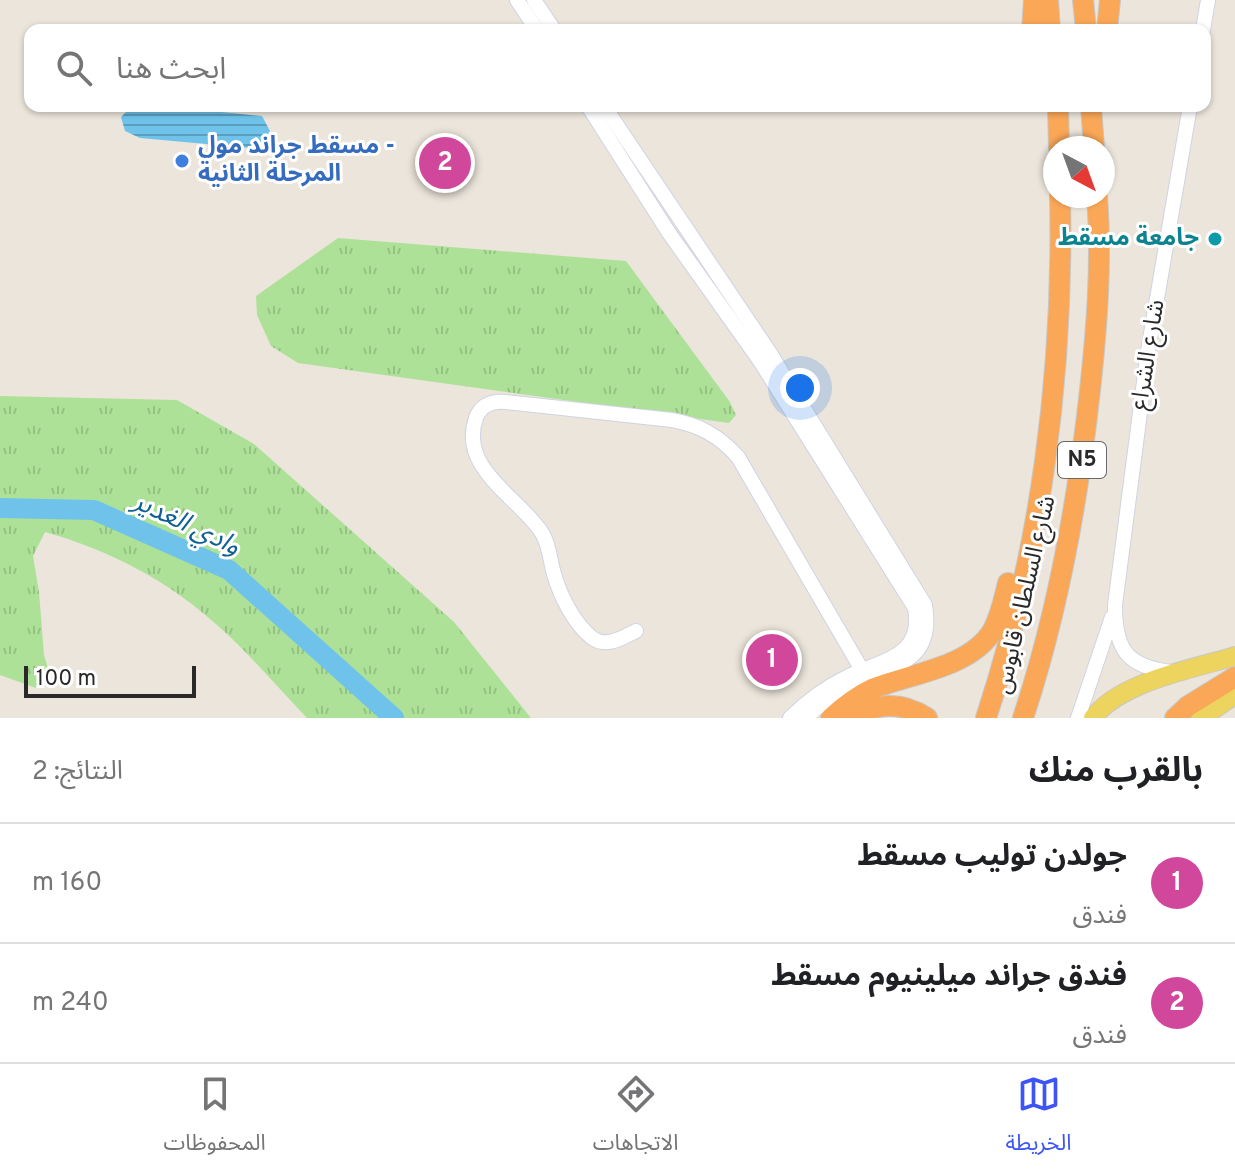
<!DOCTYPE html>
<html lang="ar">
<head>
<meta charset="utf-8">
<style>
	:root { --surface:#fff; --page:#f6f6f6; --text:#202124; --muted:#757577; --line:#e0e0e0; --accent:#3d55f6 }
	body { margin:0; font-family:Overpass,"Noto Sans Arabic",sans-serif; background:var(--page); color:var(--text); direction:rtl }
	.compass { position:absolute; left:1043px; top:136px; width:72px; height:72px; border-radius:50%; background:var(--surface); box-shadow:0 2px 6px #0004; rotate:139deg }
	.scale { position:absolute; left:24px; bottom:20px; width:172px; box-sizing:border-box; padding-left:8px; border:4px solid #292929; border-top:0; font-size:22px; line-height:28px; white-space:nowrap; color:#292929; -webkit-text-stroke:6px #fff; paint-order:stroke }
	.you { position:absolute; left:800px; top:388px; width:28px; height:28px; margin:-20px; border:6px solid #fff; border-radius:50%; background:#1a73e8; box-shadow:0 0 0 12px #1a73e833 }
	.badge { display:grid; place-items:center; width:52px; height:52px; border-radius:50%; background:var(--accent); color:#fff; font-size:26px; font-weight:700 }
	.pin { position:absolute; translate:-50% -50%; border:4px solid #fff; box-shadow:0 2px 8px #0006 }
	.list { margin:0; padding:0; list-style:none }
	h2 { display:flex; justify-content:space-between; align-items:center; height:104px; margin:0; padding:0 32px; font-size:34px }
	h2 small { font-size:26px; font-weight:400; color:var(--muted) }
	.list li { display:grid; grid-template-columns:52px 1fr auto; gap:24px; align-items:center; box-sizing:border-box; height:120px; padding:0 32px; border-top:2px solid var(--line) }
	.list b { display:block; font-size:30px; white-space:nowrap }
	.list p { margin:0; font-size:26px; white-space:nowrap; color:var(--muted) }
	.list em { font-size:26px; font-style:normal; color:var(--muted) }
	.icon { flex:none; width:44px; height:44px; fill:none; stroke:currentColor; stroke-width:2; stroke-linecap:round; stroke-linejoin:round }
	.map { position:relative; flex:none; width:1235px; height:718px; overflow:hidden; direction:ltr }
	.search { position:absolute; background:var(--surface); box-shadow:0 2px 6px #0004; left:24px; right:24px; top:24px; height:88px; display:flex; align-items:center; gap:20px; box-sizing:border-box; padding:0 28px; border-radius:16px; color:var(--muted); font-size:30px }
	.sheet { height:344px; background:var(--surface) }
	nav { display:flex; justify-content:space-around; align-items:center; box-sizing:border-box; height:112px; border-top:2px solid var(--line); background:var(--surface); font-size:22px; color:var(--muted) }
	nav a { display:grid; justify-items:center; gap:4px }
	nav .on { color:var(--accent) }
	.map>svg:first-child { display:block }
	.grass { fill:url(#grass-tufts) }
	.water { fill:url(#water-rules) }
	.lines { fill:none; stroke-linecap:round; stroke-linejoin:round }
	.river { stroke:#6fc3eb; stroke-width:20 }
	.minor-casing { stroke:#d0d3e2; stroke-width:16 }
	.major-casing { stroke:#c7c7c7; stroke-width:20 }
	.highway-casing { stroke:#c7c7c7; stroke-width:22 }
	.minor { stroke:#fff; stroke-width:14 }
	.major { stroke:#edd45e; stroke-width:18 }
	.highway { stroke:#faa757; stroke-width:20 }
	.shop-dot { fill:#3f7fe0; stroke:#fff; stroke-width:3 }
	.culture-dot { fill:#0f9aa8; stroke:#fff; stroke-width:3 }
	.labels { text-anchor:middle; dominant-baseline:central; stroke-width:6; stroke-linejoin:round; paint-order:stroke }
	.shield { fill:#fff; stroke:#696969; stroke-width:2 }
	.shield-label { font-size:22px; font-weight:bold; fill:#292929 }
	.shop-label { font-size:24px; font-weight:bold; fill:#366cbe; stroke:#fff; text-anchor:start }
	.culture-label { font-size:24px; font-weight:bold; fill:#0d838f; stroke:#fff; text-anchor:end }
	.street-label { font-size:24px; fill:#292929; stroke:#fff }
	.water-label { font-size:26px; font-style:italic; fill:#106096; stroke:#fff }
</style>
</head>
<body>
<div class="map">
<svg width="1235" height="718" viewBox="0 0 1235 718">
	<defs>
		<pattern id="grass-tufts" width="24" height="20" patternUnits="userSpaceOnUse" patternTransform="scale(2)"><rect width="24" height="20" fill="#ade198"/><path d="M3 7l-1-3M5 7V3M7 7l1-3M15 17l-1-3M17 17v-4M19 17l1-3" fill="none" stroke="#95c183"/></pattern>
		<pattern id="water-rules" width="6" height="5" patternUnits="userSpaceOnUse" patternTransform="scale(2)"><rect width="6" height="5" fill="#6fc3eb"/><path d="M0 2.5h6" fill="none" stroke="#5b9ebe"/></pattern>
	</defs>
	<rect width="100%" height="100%" fill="#ebe5db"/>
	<g class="grass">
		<polygon points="338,238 626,261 730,402 736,415 729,423 298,363 271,346 257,315 256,296"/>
		<path d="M0,396L177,400L254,444L454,622L531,718H307C277,687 249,653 217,625C167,580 109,550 45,532L33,556L39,592L44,655L49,672L36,688L0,675Z"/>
	</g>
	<polygon class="water" points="172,107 262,116 270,131 266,141 250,148 140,138 125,131 121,117 129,109"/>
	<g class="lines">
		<polyline class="river" points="0,508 94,510 229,570 394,718"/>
		<g class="minor-casing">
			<g id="minor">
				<polyline points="517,0 537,30"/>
				<polyline points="534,0 554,30"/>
				<polyline points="1203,30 1208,0"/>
				<path d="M588,106L669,233L760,361L915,608C924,658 880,660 847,677C826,687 807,701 790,718"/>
				<path d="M604,106L770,353L925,605C935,663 892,666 853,685C835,694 820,705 805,718"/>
				<path d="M636,631C622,638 605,649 591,637C573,622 560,595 554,574C550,561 550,546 542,533C520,498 458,469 476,418C481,405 492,401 505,402L672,420C700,425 719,436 738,457L862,670"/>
				<path d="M1172,672C1127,667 1115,650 1115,605L1148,351L1190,106"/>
				<polyline points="1078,718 1112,617"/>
			</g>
		</g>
		<g class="major-casing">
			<g id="major">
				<path d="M1093,718C1119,682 1193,669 1235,656"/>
				<polyline points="1201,718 1235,695"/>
			</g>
		</g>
		<g class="highway-casing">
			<g id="highway">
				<polyline points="1048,0 1050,30"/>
				<polyline points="1083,0 1086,30"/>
				<polyline points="1032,30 1034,0"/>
				<polyline points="1107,30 1110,0"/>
				<polyline points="1058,106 1059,148"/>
				<polyline points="1091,106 1094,148"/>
				<path d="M831,718C843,707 857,696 872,689C908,674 971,668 993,630C1001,615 1004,599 1008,583"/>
				<path d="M848,718C876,704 900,700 927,718"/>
				<path d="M986,718C1041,552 1064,371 1060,196"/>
				<path d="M1023,718C1058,612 1078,501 1090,390C1097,326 1102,261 1097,196"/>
				<polyline points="1175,718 1188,706 1235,677"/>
			</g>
		</g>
		<use href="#minor" class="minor"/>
		<use href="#major" class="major"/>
		<use href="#highway" class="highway"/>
	</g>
	<circle class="shop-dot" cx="182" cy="161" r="8"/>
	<circle class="culture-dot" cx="1215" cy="239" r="8"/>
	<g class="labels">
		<rect class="shield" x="1058" y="442" width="48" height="36" rx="6"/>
		<g class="shield-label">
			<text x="1082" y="460">N5</text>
		</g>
		<g class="shop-label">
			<text x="198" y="147">مسقط جراند مول -<tspan x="198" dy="28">المرحلة الثانية</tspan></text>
		</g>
		<g class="culture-label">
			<text x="1199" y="239">جامعة مسقط</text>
		</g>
		<g class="street-label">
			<text transform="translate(1149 355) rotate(-81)">شارع الشراع</text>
			<text transform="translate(1026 595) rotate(-77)">شارع السلطان قابوس</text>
		</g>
		<g class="water-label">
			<text transform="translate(186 525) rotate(25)">وادي الغدير</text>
		</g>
	</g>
</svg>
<svg class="compass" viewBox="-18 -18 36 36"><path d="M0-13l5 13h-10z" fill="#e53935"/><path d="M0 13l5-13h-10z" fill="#757577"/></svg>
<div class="scale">100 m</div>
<div class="you"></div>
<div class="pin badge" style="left:772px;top:660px;background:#d1479c">1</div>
<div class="pin badge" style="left:445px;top:163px;background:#d1479c">2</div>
<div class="search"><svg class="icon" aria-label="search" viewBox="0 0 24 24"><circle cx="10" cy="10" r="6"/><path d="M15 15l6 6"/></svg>ابحث هنا</div>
</div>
<section class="sheet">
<h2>بالقرب منك<small>النتائج: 2</small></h2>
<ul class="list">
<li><span class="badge" style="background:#d1479c">1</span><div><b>جولدن توليب مسقط</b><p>فندق</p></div><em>160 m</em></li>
<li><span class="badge" style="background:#d1479c">2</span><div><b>فندق جراند ميلينيوم مسقط</b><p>فندق</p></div><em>240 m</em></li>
</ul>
</section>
<nav>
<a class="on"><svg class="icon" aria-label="map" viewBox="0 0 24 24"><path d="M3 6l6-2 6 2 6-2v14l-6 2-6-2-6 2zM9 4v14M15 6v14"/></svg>الخريطة</a>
<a><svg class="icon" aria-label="directions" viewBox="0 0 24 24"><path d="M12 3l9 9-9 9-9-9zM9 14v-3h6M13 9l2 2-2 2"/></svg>الاتجاهات</a>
<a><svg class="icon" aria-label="saved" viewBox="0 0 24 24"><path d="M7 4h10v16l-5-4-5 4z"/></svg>المحفوظات</a>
</nav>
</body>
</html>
